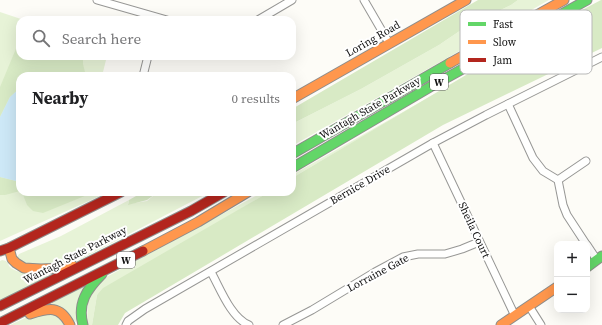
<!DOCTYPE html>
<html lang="en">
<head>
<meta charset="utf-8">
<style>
	:root { --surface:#fff; --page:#f2f2f2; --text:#202124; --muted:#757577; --line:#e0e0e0 }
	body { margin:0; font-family:"Source Serif 4",serif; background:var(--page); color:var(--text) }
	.controls { position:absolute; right:12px; bottom:12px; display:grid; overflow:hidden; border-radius:8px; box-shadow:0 4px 16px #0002 }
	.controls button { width:36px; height:36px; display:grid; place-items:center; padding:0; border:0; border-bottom:1px solid var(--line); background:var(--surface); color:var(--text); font:20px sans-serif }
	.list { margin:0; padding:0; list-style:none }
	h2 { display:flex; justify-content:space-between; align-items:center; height:52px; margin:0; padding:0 16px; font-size:17px }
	h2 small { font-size:13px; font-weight:400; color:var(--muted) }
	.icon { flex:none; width:22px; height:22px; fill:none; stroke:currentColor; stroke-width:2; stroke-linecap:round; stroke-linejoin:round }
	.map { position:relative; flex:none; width:602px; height:325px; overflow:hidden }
	.search { position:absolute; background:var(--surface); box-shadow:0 4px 16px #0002; left:16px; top:16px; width:280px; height:44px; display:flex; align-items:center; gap:10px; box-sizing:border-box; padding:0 14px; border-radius:12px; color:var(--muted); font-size:15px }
	.panel { position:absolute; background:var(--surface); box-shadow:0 4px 16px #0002; left:16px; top:72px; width:280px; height:124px; border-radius:12px }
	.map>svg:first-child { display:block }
	.green { fill:#e7f3d7 }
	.forest { fill:#d8eac5 }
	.water { fill:#cde8f7 }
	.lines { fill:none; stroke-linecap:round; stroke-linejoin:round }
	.street-casing { stroke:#979795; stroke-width:9 }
	.fast-casing { stroke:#8e8d8b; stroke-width:11 }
	.slow-casing { stroke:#8e8d8b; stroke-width:11 }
	.jam-casing { stroke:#8e8d8b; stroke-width:11 }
	.street { stroke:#fffffe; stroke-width:7 }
	.fast { stroke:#63d668; stroke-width:9 }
	.slow { stroke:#ff974d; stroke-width:9 }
	.jam { stroke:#b3261e; stroke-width:9 }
	.labels { text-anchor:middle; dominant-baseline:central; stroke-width:4; stroke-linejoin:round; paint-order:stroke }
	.shield { fill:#fff; stroke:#585858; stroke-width:1 }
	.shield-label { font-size:10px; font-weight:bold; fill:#111 }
	.street-label { font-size:11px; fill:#111; stroke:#fff }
	.key { fill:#fff; stroke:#b8b8b8; stroke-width:1 }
	.key-label { font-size:11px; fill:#111 }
</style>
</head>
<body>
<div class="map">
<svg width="602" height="325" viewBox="0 0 602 325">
	<rect width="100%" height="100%" fill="#fdfcf7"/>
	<g class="green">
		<polygon points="518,0 549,0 292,146 292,124 361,89 439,45 467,26 511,5"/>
		<polygon points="0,12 24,20 20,20 20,56 107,56 102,76 20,76 20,192 99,192 100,196 0,241"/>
		<polygon points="440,91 292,178 292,175"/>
		<polygon points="158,192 210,192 81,259 53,264 23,264 17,257 19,254 61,236 129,200 128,204 147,201"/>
		<polygon points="263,192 269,192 97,295 92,325 87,325 88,296 101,280"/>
		<path d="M2,260C10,261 7,265 11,268C21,275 35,273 46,274L48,277L0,303V261Z"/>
		<polygon points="85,284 76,322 52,305 52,301"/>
		<polygon points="36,313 56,315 65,325 10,325"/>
	</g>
	<g class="forest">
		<polygon points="478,0 518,0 511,5 467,26 439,45 361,89 292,124 292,109"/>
		<polygon points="601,0 602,0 602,48 443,125 125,313 118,325 92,325 97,295 103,288 269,192 292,192 292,178 522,42"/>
		<polygon points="20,39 20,56 83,56 83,64 86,76 64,76 57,72 41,73 36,76 20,76 20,88 10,97 0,117 0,87"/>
		<polygon points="0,176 0,177 20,182 20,191 5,195 0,195"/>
		<polygon points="22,192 91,192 92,193 43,213 33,211 27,205"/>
		<polygon points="143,192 158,192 147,200 128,205 129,200"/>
	</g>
	<polygon class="water" points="20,88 20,182 0,177 0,117 10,97"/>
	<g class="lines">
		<g class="street-casing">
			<g id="street">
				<polyline points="97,0 167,20"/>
				<polyline points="364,0 389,43"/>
				<polyline points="258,20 292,0"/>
				<polyline points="143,76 148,56"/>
				<polyline points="508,104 533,158 543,171 558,180 563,205 567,215 586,244"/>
				<polyline points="433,143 515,316"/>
				<polyline points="558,180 586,161"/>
				<polyline points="587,245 597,260"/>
				<path d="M211,272C220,288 231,318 249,325"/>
				<polyline points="529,306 541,325"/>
				<polyline points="126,325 128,321 145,309 433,143 486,115 602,57"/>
				<polyline points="283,325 312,310 375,272 403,257 418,254 445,254 462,249 479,242"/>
			</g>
		</g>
		<g class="fast-casing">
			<g id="fast">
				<polyline points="292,154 450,63"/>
				<polyline points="292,168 430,87 587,0"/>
				<polyline points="587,267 602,256"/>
				<path d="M83,325C77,303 87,289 102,274"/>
			</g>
		</g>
		<g class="slow-casing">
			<g id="slow">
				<polyline points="450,63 564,0"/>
				<polyline points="292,99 466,0"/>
				<polyline points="9,248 12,259 16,263 24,268 41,269 63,268 72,265"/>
				<polyline points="143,251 198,222 248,192"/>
				<path d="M30,314C49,308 60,305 70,325"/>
				<polyline points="501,325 557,287"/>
			</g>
		</g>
		<g class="jam-casing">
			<g id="jam">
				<polyline points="0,251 9,248 121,192"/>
				<polyline points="0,306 191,211 224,192"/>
				<polyline points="0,323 143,251"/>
			</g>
		</g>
		<use href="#street" class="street"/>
		<use href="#fast" class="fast"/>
		<use href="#slow" class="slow"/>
		<use href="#jam" class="jam"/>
	</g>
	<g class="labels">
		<g class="shield">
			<rect x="430" y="74" width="18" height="16" rx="3"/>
			<rect x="117" y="252" width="18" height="16" rx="3"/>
		</g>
		<g class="shield-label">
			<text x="439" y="82">W</text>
			<text x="126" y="260">W</text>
		</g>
		<g class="street-label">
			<text transform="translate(373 39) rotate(-30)">Loring Road</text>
			<text transform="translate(370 108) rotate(-30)">Wantagh State Parkway</text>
			<text transform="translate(360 185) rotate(-30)">Bernice Drive</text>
			<text transform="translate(474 230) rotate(65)">Sheila Court</text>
			<text transform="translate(75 255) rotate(-27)">Wantagh State Parkway</text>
			<text transform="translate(378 273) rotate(-28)">Lorraine Gate</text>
		</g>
	</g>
	<rect x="460" y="10" width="132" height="64" rx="6" class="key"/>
	<rect x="468" y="22" width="18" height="4" fill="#63d668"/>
	<rect x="468" y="40" width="18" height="4" fill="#ff974d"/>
	<rect x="468" y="58" width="18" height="4" fill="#b3261e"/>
	<g class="key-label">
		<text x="493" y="28">Fast</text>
		<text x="493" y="46">Slow</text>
		<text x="493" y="64">Jam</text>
	</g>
</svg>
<div class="controls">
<button>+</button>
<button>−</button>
</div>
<div class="search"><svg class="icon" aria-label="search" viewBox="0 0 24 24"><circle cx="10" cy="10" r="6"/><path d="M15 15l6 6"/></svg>Search here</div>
<section class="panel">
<h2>Nearby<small>0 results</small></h2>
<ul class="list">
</ul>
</section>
</div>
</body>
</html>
